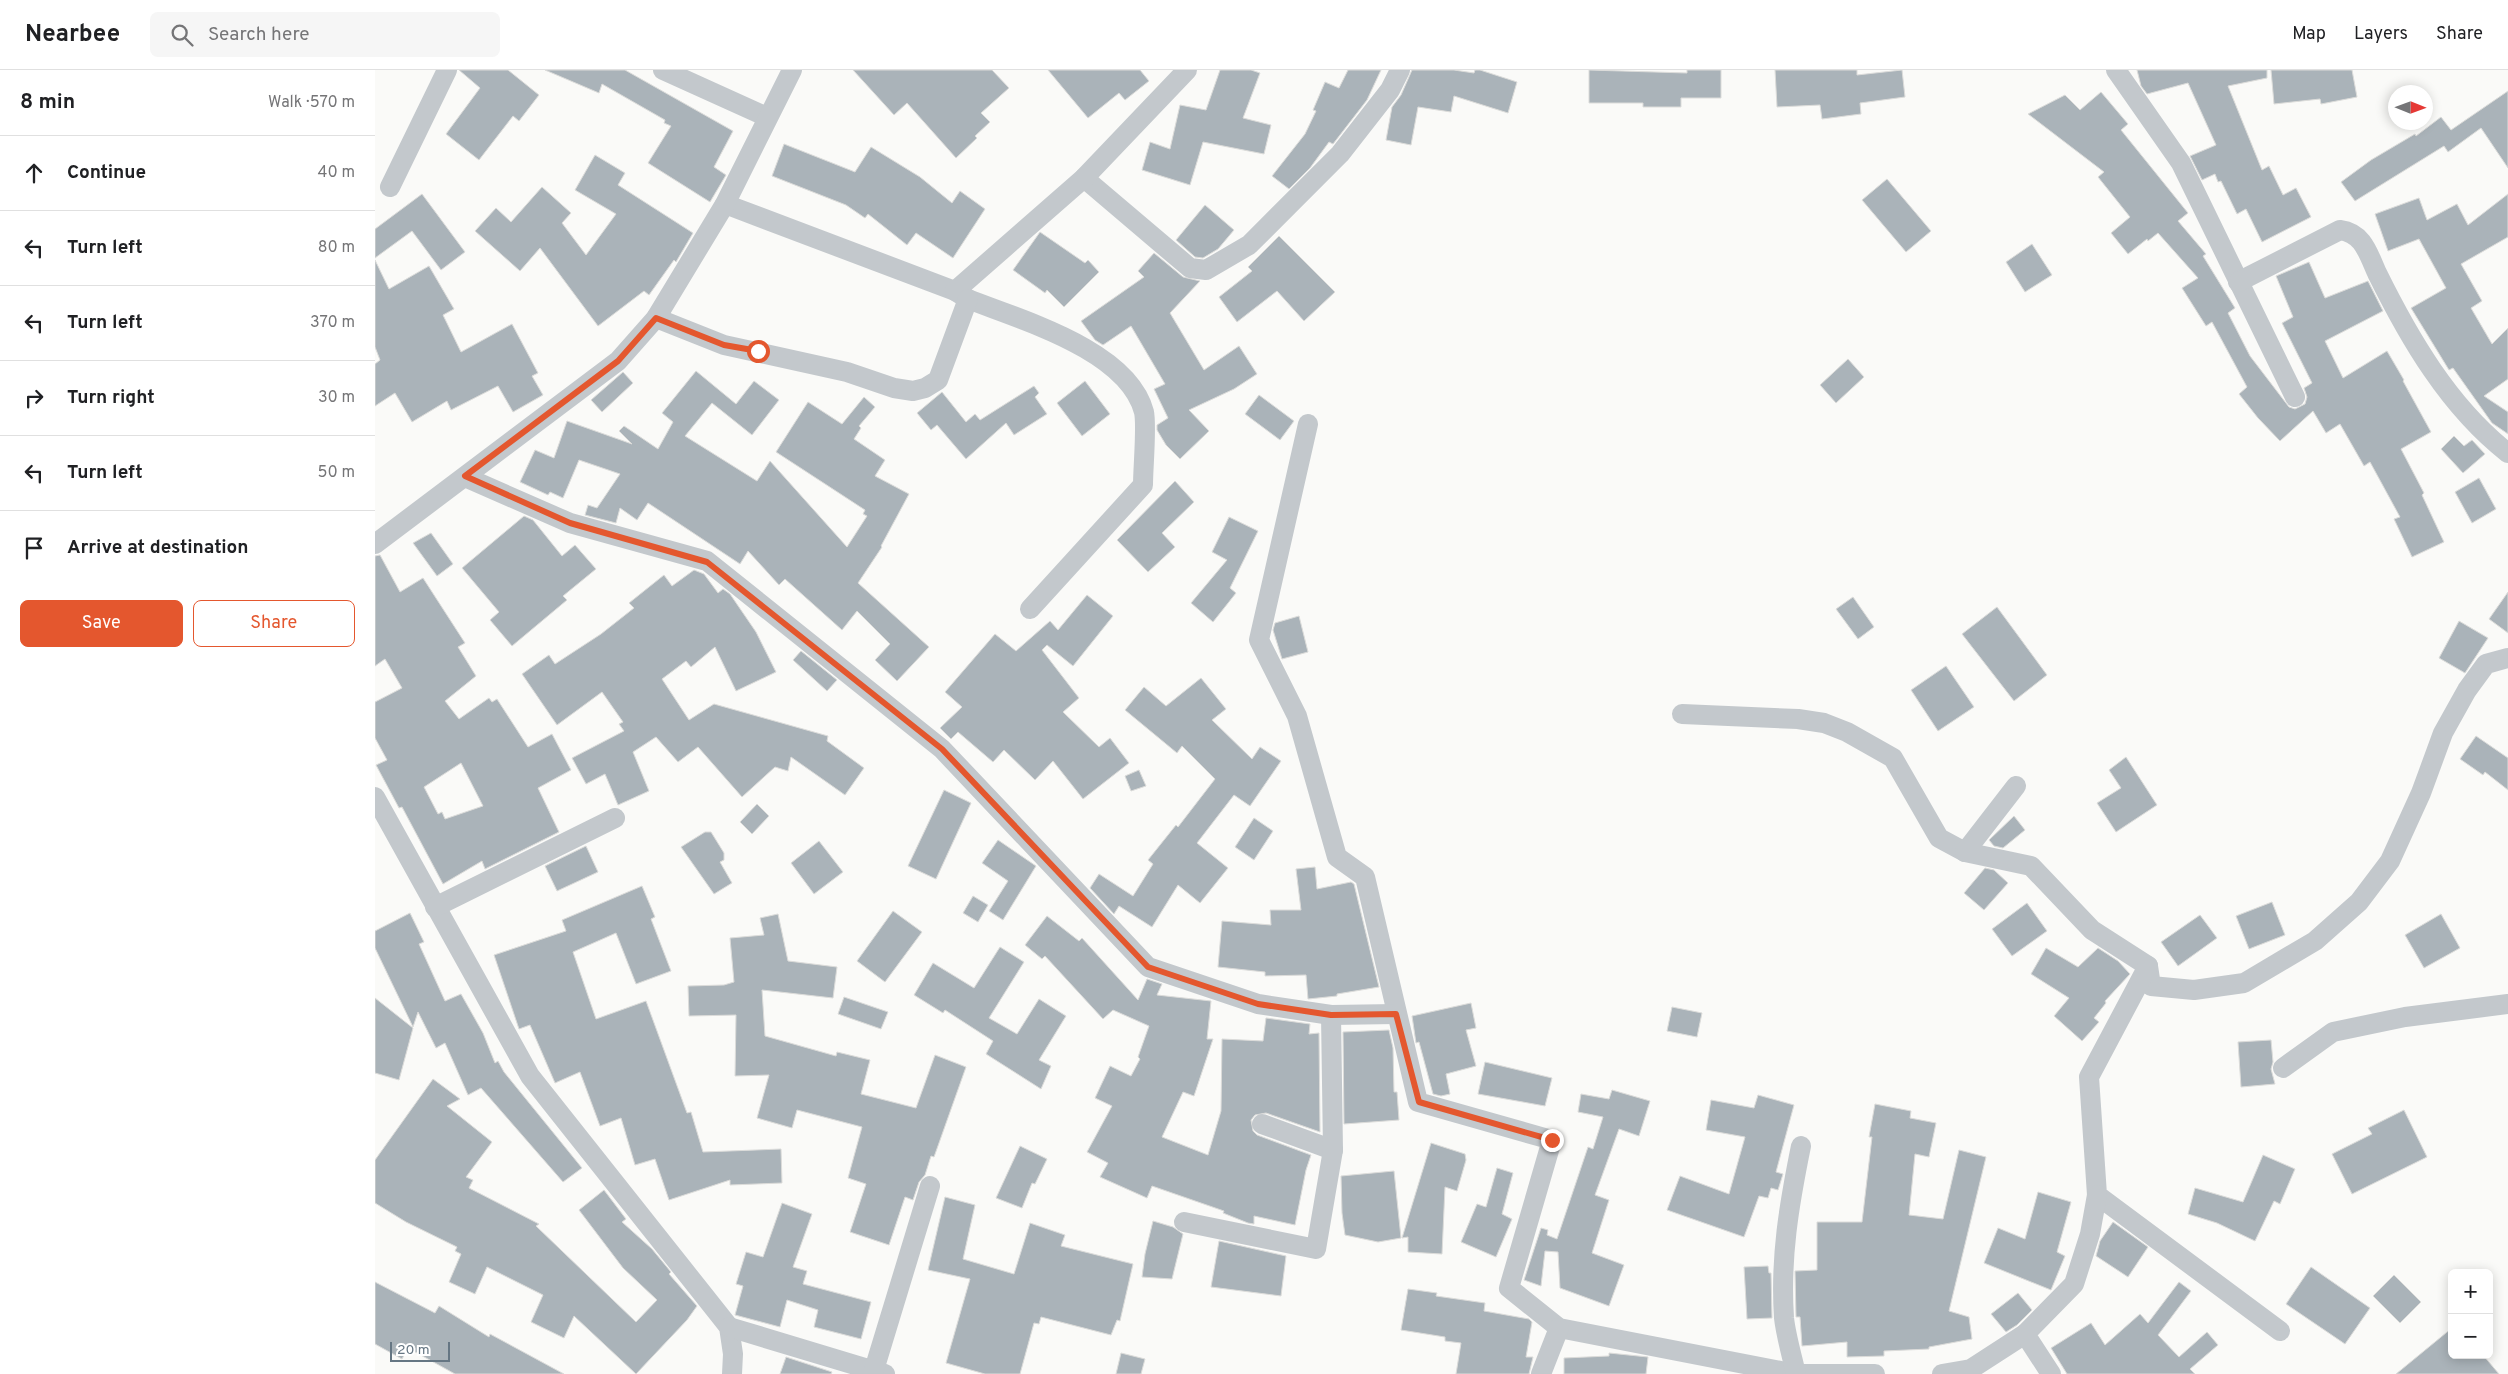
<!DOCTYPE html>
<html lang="en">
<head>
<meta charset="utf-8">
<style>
	:root { --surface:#fff; --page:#f6f6f6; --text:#202124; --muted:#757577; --line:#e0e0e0; --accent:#e4572e }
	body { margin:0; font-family:Overpass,sans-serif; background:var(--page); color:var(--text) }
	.controls { position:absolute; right:15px; bottom:15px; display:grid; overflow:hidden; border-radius:8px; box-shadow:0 2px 12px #0003 }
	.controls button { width:45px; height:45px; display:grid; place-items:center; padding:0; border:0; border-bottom:1px solid var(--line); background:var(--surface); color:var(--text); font:25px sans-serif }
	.compass { position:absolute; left:2013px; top:15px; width:45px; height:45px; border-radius:50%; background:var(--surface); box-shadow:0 2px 12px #0003; rotate:91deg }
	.scale { position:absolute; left:15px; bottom:12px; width:60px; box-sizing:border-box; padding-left:5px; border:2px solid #657683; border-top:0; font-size:14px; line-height:18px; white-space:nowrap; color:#657683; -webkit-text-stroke:4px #fff; paint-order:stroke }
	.stop { position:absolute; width:15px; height:15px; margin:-11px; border:4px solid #e4572e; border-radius:50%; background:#fff }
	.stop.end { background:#e4572e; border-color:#fff; box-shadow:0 1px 5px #0008 }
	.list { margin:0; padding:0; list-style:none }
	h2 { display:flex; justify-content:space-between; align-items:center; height:65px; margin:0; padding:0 20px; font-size:21px }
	h2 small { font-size:16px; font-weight:400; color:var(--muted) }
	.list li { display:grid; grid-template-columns:32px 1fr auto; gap:15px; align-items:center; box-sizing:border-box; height:75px; padding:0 20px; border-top:1px solid var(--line) }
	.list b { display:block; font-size:19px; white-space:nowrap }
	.list em { font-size:16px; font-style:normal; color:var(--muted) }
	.actions { display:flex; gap:10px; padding:15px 20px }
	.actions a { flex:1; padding:11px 0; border:1px solid var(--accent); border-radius:8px; text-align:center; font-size:18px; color:var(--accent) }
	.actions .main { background:var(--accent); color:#fff }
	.icon { flex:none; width:28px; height:28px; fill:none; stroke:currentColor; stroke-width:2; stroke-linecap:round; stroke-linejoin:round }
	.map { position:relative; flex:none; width:2133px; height:1304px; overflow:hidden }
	header { display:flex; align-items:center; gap:30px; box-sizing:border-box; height:70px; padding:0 25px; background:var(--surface); border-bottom:1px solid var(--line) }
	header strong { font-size:24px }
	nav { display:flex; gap:28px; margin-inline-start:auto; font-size:18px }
	.search { width:350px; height:45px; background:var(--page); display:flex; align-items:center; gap:12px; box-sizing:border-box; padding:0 18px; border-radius:8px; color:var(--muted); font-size:19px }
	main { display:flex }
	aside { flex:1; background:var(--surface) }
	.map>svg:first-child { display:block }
	.building { fill:#aab3b9; stroke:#dcdcda; fill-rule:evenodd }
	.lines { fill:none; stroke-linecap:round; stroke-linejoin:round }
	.minor { stroke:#c3c8cc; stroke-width:20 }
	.route { stroke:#e4572e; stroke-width:6 }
</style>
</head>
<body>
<header>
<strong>Nearbee</strong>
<div class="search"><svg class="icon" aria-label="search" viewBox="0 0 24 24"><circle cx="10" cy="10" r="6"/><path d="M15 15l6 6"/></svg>Search here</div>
<nav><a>Map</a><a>Layers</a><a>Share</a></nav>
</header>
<main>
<aside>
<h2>8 min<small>Walk · 570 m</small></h2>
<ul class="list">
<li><svg class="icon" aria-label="ahead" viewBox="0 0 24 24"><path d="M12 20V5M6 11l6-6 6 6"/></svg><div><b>Continue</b></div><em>40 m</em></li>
<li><svg class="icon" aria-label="left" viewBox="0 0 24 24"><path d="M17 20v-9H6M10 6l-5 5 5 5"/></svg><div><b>Turn left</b></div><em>80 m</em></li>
<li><svg class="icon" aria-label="left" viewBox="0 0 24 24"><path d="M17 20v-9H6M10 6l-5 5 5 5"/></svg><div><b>Turn left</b></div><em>370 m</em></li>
<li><svg class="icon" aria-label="right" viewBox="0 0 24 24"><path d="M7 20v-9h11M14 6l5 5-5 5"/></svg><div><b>Turn right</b></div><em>30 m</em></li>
<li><svg class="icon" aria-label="left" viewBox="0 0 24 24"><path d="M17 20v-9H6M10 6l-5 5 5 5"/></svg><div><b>Turn left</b></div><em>50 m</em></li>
<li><svg class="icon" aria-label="arrive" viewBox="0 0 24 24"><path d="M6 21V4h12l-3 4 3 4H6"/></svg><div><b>Arrive at destination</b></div></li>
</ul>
<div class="actions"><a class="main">Save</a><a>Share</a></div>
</aside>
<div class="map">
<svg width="2133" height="1304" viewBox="0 0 2133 1304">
	<rect width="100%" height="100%" fill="#fafaf8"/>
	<g class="building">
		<polygon points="84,0 133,0 164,25 144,51 138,46 104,90 71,64 105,18"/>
		<polygon points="170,0 250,0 358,61 339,97 351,105 335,132 273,93 296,56 289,53 290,50 227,14 224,23"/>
		<polygon points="478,0 617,0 634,18 606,43 615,52 600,66 602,68 581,88 532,33 519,45"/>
		<polygon points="673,0 765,0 774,11 750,30 744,23 713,48"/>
		<polygon points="845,0 876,0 885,3 868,48 896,55 889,84 828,72 815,115 767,100 775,72 795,79 805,35 831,40"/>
		<polygon points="973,0 1006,0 992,30 958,74 954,72 935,98 914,119 897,106 930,64 941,41 938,40 950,12 964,18"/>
		<polygon points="1037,0 1079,0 1099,3 1100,0 1105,0 1142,12 1133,43 1079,26 1076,42 1043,37 1036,75 1011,70 1017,37 1026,25"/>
		<polygon points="1214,0 1312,3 1312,0 1346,0 1346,28 1306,28 1306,37 1268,37 1268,33 1214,33"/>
		<polygon points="1400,0 1482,0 1482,5 1527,0 1530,27 1485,33 1486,44 1447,49 1445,35 1402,37"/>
		<polygon points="1762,0 1892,0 1892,8 1853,16 1887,100 1894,96 1908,125 1921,118 1936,147 1887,172 1871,139 1862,144 1846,111 1843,112 1840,104 1827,110 1815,86 1841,75 1813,13 1772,24 1766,16"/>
		<polygon points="1896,0 1977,0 1982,27 1946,34 1945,29 1899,34"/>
		<polygon points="2133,21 2133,98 2106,58 2073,82 2069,76 1980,131 1966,112 1996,90 2040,64 2041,66 2066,47 2076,60"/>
		<polygon points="1726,22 1753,54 1746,60 1813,143 1803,151 1831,184 1828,186 1860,238 1853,243 1875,286 1914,337 1920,339 1930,334 1932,327 1929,318 1937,313 1907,253 1918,247 1901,206 1934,192 1950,228 1993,211 2008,241 1950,271 1968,308 2012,281 2029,310 2028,311 2056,362 2026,379 2049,423 2047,425 2069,472 2037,487 2019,449 2025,447 1995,392 1989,396 1965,354 1951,363 1938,341 1905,371 1883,348 1864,324 1872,317 1837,252 1831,256 1807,218 1823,208 1783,163 1773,171 1772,169 1753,184 1736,163 1755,147 1723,107 1729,102 1653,44 1690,25 1705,40"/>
		<polygon points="409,74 480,102 496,77 545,107 577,133 585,121 610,139 578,188 541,163 532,175 493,144 490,148 471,135 397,106"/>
		<polygon points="220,85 250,103 243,115 318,163 301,192 299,190 274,225 269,221 223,256 165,178 145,201 100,161 121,138 136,152 167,117 196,143 187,153 211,185 241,144 200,120"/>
		<polygon points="1512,109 1556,161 1531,182 1487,130"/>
		<polygon points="47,124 90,182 66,200 37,161 0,188 0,159"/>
		<polygon points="2133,124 2133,167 2086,194 2107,231 2096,238 2117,274 2133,258 2133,309 2109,326 2133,342 2133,364 2117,353 2078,298 2074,300 2036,238 2071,218 2044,169 2013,181 2000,144 2044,128 2052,150 2082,134 2093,155"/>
		<polygon points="830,135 859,160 843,179 828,188 820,187 801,170"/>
		<polygon points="665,162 710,193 713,190 724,202 689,237 672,220 670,223 638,200"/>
		<polygon points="904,166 960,222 929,251 902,221 862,252 844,227 877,201 873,197"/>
		<polygon points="1657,174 1677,205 1650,222 1631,192"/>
		<polygon points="779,183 808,207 825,211 795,243 829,300 864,276 882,304 859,319 814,340 834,361 805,389 791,375 782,360 782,355 793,348 779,319 790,314 756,256 728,275 720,270 706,251 769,207 763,201"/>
		<polygon points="0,190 14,219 54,196 79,239 68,245 86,282 137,254 163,303 157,306 168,325 138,342 123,316 76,340 72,331 37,352 20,323 0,336 0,294 5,290 0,277"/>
		<polygon points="1473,289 1489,307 1461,333 1445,315"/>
		<polygon points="321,301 361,334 379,311 404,330 377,365 337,333 310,366 382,411 395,391 472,477 492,446 488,444 490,440 401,382 433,332 467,354 489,327 500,337 484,356 486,358 479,369 510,390 500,406 534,424 506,476 507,477 483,513 554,577 522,611 500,590 515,574 482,541 467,560 410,509 404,515 373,481 365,494 273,433 262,450 245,438 241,453 210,445 213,435 222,438 245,404 204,390 188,428 175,422 173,425 145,412 160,380 179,388 192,351 257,374 244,361 249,356 283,379 298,352 287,343"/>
		<polygon points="248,302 258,313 227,342 216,330"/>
		<polygon points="710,311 735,344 707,366 682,333"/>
		<polygon points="659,316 664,323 660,327 672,344 639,365 631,353 591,389 562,355 556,360 542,343 567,322 591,352 600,344 605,350"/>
		<polygon points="884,325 919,351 905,370 870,344"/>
		<polygon points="2079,366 2089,376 2097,370 2110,384 2088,403 2066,379"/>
		<polygon points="2104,408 2121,439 2097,453 2080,422"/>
		<polygon points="800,411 819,432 787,463 800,477 773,502 742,470"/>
		<polygon points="149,446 158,450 187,486 200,475 221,499 188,526 192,530 137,576 115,550 124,542 87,498"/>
		<polygon points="854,447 883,461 855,518 861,523 838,552 816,533 852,490 837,482"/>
		<polygon points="56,463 78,494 62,506 38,473"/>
		<path d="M5,485L25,522L48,508L90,573L83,577L101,606L70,631L84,649L114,628L117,632L122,629L153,677L177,664L196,700L163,718L184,762L110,799L107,791L68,814L27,737L24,738L1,695L12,690L0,668V632L27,618L10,589L0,596V486ZM86,693L108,736L70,749L67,742L63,744L49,717Z"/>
		<polygon points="319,500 329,504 343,523 348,519 355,524 381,562 401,602 361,621 340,577 316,597 311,591 287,609 314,650 339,634 453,666 452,671 489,698 470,725 416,687 413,701 400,697 367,727 323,677 303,692 281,667 258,682 274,721 243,735 230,704 211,714 197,688 249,661 244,654 248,652 227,622 182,655 147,604 174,585 180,594 226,564 259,538 254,533 289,505 297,516"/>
		<polygon points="2133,522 2133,563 2114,549"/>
		<polygon points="712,525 738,546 698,596 672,575 667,580 704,628 688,642 724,677 735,668 754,693 708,729 678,691 660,710 629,680 618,692 583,662 576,669 565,658 587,637 570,622 620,564 641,581 675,551 683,560"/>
		<polygon points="1478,527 1499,557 1483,569 1461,539"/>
		<polygon points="1622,537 1672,605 1639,631 1587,564"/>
		<polygon points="924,546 933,582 907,589 898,560 900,553"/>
		<polygon points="2084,551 2113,568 2090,603 2064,588"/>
		<polygon points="426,581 462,610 452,621 418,590"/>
		<polygon points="1571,596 1599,637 1563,661 1536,620"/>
		<polygon points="826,608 851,639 837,650 877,689 885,677 906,691 875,736 859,725 822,773 853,798 825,833 803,815 777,857 744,836 739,844 715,818 724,804 758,826 778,794 773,790 801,755 803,757 840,709 807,676 802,683 750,640 769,617 791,636"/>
		<polygon points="2101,666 2133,688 2133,720 2110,702 2108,705 2085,689"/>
		<polygon points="1751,687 1782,735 1741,762 1722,733 1746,718 1734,700"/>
		<polygon points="764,700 771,716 756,721 750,706"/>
		<polygon points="569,720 596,733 561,809 533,796"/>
		<polygon points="382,734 394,746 377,764 365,752"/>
		<polygon points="1639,746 1650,760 1628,778 1619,776 1614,770"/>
		<polygon points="879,748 898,761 879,790 860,777"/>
		<polygon points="330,762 336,762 349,783 349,790 345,792 357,813 339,824 306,777"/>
		<polygon points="623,770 661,796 628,850 614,841 633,811 607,793"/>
		<polygon points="444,771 468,802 439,824 416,793"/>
		<polygon points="211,776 223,802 182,821 170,796"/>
		<polygon points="940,797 942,819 976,812 979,814 1004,917 962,924 962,926 933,929 931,905 890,906 890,902 843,897 847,851 896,855 895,840 926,840 921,799"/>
		<polygon points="1610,798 1619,800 1633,813 1609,840 1589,823"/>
		<polygon points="267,816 280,847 276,849 296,901 261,914 241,863 198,882 221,949 271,931 312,1043 316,1042 328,1082 406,1079 407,1113 355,1115 355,1110 294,1130 280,1089 260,1095 246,1048 225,1056 205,1002 180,1013 155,955 144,959 119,885 191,861 187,850"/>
		<polygon points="598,826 613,835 603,852 588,843"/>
		<polygon points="1897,832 1910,865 1874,879 1861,846"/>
		<polygon points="1652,833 1672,861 1637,886 1617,859"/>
		<polygon points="518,841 547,862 510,912 482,891"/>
		<polygon points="35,843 49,872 44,874 70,931 86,924 108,963 120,993 123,991 129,1002 207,1098 188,1112 106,1018 93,1025 70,973 61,978 43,942 38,957 0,878 0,861"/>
		<polygon points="403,844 413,891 462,897 458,928 387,920 390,966 461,986 462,982 495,990 486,1024 541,1038 560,985 591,997 559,1087 556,1086 550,1105 544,1112 538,1130 530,1127 514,1175 475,1162 491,1114 473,1108 487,1057 422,1040 417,1058 382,1048 394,1005 360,1006 361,945 314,946 313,916 349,915 359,912 355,868 389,865 385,848"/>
		<polygon points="2066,844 2085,878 2049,898 2030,865"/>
		<polygon points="1825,845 1842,868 1803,896 1786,872"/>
		<polygon points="672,846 704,871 707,868 763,930 772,909 787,914 782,925 836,931 832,969 838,969 819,1026 808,1022 787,1067 833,1085 846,1041 847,969 888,971 891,948 935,954 934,964 944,963 945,1062 891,1043 880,1045 876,1050 878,1061 882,1065 936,1085 931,1100 920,1155 879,1146 879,1154 873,1153 848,1143 849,1141 777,1116 772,1128 725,1107 733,1093 712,1082 737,1036 720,1028 735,996 756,1006 765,989 763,987 774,956 738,940 728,949 670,886 667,889 650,875"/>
		<polygon points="625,877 649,892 614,948 642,964 664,929 691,946 664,990 676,996 666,1019 611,984 618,971 570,940 568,943 539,925 558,893 599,918"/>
		<polygon points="1671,878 1703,897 1723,878 1743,891 1755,904 1730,931 1731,933 1719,948 1724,952 1707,971 1679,946 1694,928 1656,904"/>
		<polygon points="469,927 513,942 506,959 463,944"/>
		<polygon points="0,928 38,958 24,1010 0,1003"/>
		<polygon points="1096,933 1101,958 1091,960 1101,996 1071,1004 1075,1024 1066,1026 1058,1024 1044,972 1041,973 1037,946"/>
		<polygon points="1297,937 1327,943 1322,967 1292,961"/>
		<polygon points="1014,960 1018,978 1019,1022 1022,1022 1024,1050 969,1054 968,962"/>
		<polygon points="1896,970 1898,992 1896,999 1900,1014 1866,1017 1863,972"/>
		<polygon points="1110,992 1177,1008 1170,1036 1103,1024"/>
		<polygon points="58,1009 85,1029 72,1036 117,1072 91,1107 98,1110 94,1118 164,1154 161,1156 261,1252 282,1230 248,1198 204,1140 229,1120 251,1149 247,1152 277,1179 296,1202 294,1204 322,1236 312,1250 261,1304 199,1246 189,1268 156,1252 168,1225 112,1197 100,1224 74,1212 86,1184 80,1181 82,1177 31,1152 0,1133 0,1090"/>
		<polygon points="1237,1020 1275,1031 1264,1066 1244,1059 1220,1125 1234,1130 1217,1183 1249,1195 1234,1236 1185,1218 1183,1182 1170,1181 1166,1216 1149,1210 1166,1158 1173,1160 1172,1165 1182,1169 1213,1077 1218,1079 1228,1047 1203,1042 1206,1024 1234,1029"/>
		<polygon points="1383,1025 1419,1035 1401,1102 1408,1104 1403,1120 1396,1118 1393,1128 1384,1126 1369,1167 1292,1140 1305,1106 1354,1124 1370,1067 1331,1060 1336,1030 1379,1038"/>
		<polygon points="1500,1034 1536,1041 1535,1048 1561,1053 1554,1087 1540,1084 1534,1145 1568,1149 1584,1080 1611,1087 1574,1241 1594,1247 1597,1269 1554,1277 1554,1279 1509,1281 1509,1286 1472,1287 1472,1272 1427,1276 1425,1247 1421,1247 1420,1201 1442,1200 1442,1152 1487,1152 1497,1067 1494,1067"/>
		<polygon points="2029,1040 2052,1087 1977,1124 1957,1084 1997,1064 1993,1058"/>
		<polygon points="1056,1073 1090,1084 1091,1090 1082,1121 1070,1117 1067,1184 1033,1182 1033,1167 1027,1168"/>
		<polygon points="645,1076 672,1089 660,1114 657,1113 647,1138 621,1128"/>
		<polygon points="1888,1085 1920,1099 1905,1134 1899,1131 1880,1171 1842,1153 1813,1144 1820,1118 1868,1132"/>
		<polygon points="1122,1098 1138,1103 1127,1144 1137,1149 1121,1187 1086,1172 1102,1134 1111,1137"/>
		<polygon points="1019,1101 1026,1168 1003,1172 970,1165 967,1143 966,1106"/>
		<polygon points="1663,1122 1696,1132 1682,1182 1690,1186 1676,1220 1609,1193 1623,1158 1650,1169"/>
		<polygon points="570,1127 600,1135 588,1189 639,1204 655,1153 690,1165 686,1176 758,1194 745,1251 742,1250 736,1265 666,1247 664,1254 659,1253 645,1304 610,1304 571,1293 595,1209 553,1200"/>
		<polygon points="407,1133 437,1144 418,1197 432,1201 428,1214 496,1232 486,1269 439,1257 443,1240 412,1230 405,1257 360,1245 368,1216 361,1214 371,1182 388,1187"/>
		<polygon points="778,1151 798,1157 808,1164 797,1209 767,1207 770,1184"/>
		<polygon points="1738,1152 1773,1177 1753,1207 1721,1186 1725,1171"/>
		<polygon points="844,1171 911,1186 906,1226 836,1217"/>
		<polygon points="1393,1196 1394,1203 1396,1203 1397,1248 1372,1249 1369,1197"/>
		<polygon points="1936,1197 1995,1238 1970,1274 1911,1234"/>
		<polygon points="2019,1205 2046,1232 2025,1253 1998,1226"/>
		<polygon points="0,1212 60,1243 64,1236 114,1267 115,1264 189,1304 80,1304 33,1278 27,1289 0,1274"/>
		<polygon points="1804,1212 1816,1221 1783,1265 1804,1287 1832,1262 1843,1275 1815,1299 1820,1304 1692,1304 1676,1278 1716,1253 1730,1275 1765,1244 1773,1253"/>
		<polygon points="1033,1219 1062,1223 1061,1226 1110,1233 1109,1241 1154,1249 1157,1252 1151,1287 1158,1287 1154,1304 1081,1304 1086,1273 1070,1271 1070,1267 1026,1260"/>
		<polygon points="1643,1223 1657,1240 1642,1255 1631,1262 1616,1244"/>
		<polygon points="2077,1258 2077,1285 2108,1285 2124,1304 2021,1304"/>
		<polygon points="746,1283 770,1289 766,1304 741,1304"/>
		<polygon points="1234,1283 1273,1287 1271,1304 1189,1304 1189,1288 1234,1286"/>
		<polygon points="411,1287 457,1302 456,1304 405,1304"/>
	</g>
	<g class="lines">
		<g class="minor">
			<polyline points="288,0 392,47"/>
			<polyline points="1741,0 1806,93 1920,327"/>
			<polyline points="709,108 815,198 831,200 874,175 965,84 1015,20 1025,0"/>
			<polyline points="15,117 72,0"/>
			<path d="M350,134L580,221L593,229C646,250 753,280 769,342C772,356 768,397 768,415L655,539"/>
			<path d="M1863,212L1965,160C1988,163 1993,183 2002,203C2034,268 2074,337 2133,383"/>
			<polyline points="580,221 709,108 812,0"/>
			<polyline points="281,248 349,275 472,302 519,318 538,321 550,318 563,310 593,229"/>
			<polyline points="933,354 884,570 922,646 962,787 990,807 1043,1032 1177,1070 1134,1218 1184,1258 1421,1304 1500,1304"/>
			<polyline points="90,407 195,453 332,491 567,679 773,897 883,934 956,945 1021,944"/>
			<polyline points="0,474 243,291 281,248 350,134 417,0"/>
			<polyline points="1307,644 1423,649 1449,653 1472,662 1518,688 1564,768 1590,782"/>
			<polyline points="1641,716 1590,782 1656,796 1717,860 1773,896 1776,916 1819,920 1869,913 1940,871 1984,832 2015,791 2046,723 2068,663 2092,620 2111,594 2133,588"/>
			<polyline points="0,727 155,1006 354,1257 358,1284 357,1304"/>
			<polyline points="60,837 240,748"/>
			<polyline points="1773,896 1714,1007 1722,1125 1905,1261"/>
			<polyline points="1908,998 1958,962 2030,947 2133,934"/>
			<polyline points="887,1054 958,1080"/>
			<polyline points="809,1152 941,1179 958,1080 956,945"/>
			<polyline points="354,1257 510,1304"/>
			<polyline points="499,1300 555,1116"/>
			<polyline points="1166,1304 1184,1258"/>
			<path d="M1421,1304C1417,1286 1411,1266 1409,1248C1405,1188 1414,1135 1426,1076"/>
			<polyline points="1567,1304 1596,1299 1650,1264"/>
			<polyline points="1676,1304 1650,1264 1699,1214 1715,1164 1722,1125"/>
		</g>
	</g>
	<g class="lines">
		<polyline class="route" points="383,281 349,275 281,248 243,291 90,406 195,453 332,492 567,679 773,897 883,934 956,945 1021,944 1044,1032 1177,1070"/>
	</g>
</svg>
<div class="controls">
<button>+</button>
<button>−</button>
</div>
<svg class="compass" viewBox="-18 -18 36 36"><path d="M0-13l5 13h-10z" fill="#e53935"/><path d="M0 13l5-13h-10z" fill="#757577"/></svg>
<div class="scale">20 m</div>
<div class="stop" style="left:383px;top:281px"></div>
<div class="stop end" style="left:1177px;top:1070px"></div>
</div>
</main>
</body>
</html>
